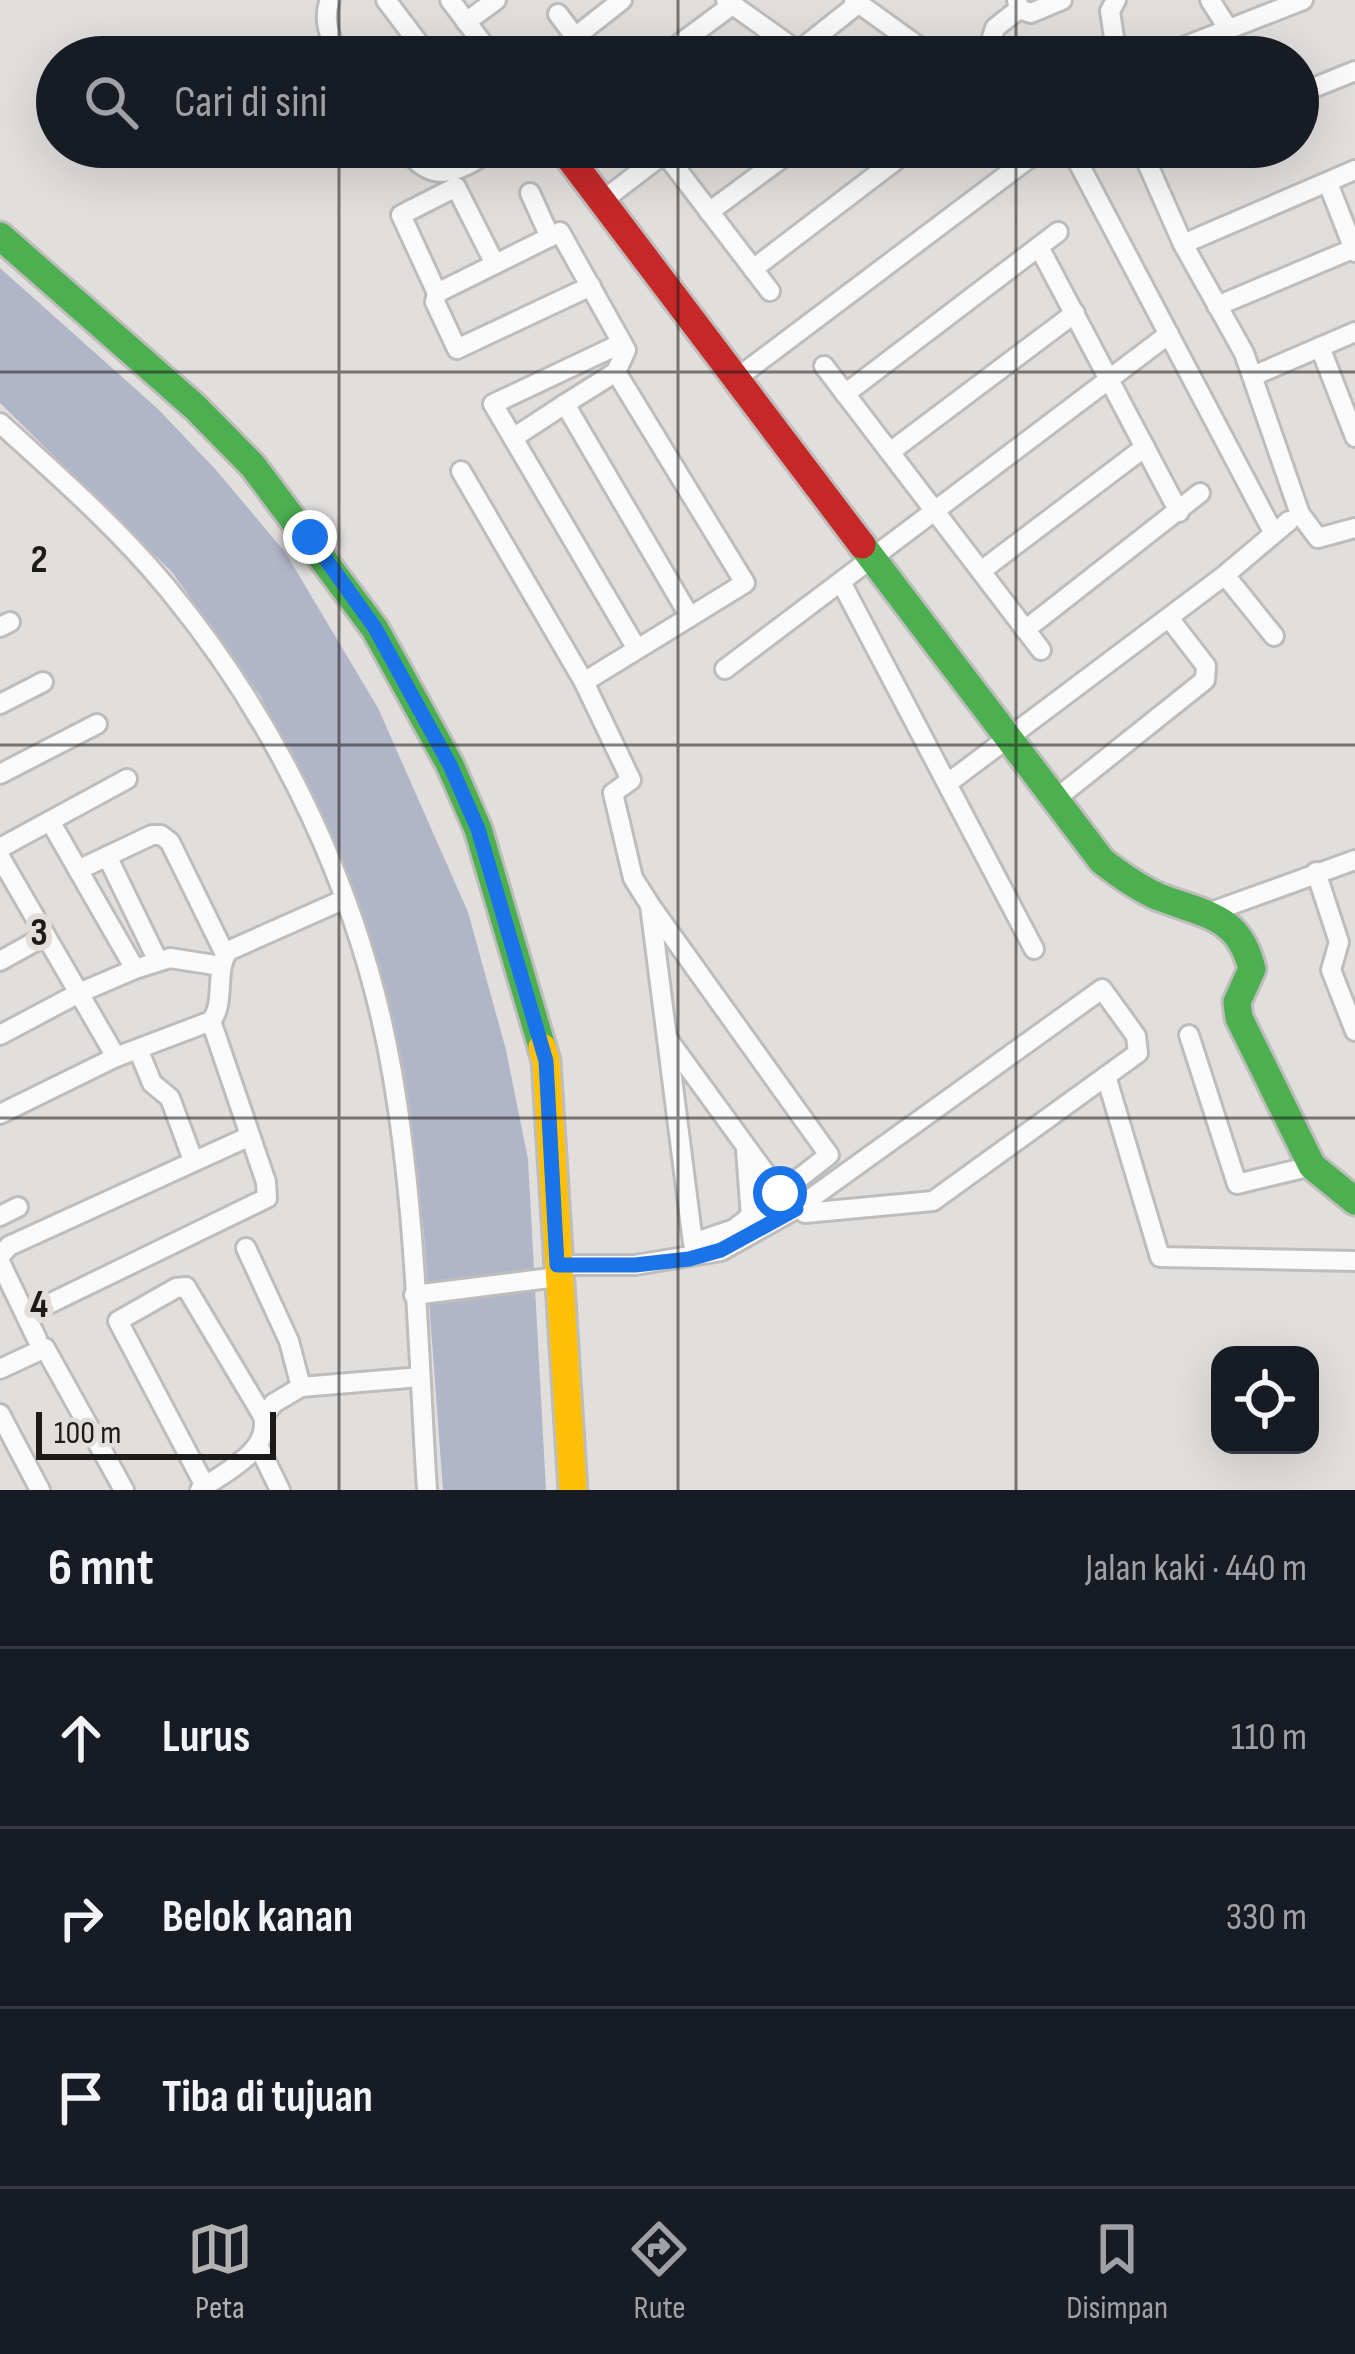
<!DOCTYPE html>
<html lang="id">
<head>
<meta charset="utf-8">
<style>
	:root { --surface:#171b24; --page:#242831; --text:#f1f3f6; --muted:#9ea1a6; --line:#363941; --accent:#b1b1b2 }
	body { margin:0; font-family:"Sofia Sans Condensed",sans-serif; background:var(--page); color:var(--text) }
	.controls { position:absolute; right:36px; bottom:36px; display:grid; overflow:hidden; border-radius:24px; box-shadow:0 12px 48px #0002 }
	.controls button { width:108px; height:108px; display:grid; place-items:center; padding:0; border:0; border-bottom:3px solid var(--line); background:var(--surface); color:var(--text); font:60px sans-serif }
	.scale { position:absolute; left:36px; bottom:30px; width:240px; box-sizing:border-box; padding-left:12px; border:6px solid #1d1b1a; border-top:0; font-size:33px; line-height:42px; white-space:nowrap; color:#1d1b1a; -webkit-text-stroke:9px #e3dedb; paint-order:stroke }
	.stop { position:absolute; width:36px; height:36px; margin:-27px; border:9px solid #1a73e8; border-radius:50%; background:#fff }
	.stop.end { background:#1a73e8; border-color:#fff; box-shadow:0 3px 12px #0008 }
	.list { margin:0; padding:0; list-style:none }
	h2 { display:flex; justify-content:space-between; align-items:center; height:156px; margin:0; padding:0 48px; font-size:51px }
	h2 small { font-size:39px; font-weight:400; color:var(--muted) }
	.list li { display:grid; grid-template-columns:78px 1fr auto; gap:36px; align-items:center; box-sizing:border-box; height:180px; padding:0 48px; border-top:3px solid var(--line) }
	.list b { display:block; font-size:45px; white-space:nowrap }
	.list em { font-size:39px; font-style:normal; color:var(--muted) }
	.icon { flex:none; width:66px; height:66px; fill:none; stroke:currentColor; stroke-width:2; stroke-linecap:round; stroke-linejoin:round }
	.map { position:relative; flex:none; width:1355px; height:1490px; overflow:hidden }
	.search { position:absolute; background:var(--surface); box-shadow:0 12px 48px #0002; left:36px; right:36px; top:36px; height:132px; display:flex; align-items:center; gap:30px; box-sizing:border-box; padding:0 42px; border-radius:66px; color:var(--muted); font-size:45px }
	.sheet { height:696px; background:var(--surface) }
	nav { display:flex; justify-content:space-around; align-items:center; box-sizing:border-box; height:168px; border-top:3px solid var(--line); background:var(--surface); font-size:33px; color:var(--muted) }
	nav a { display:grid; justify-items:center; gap:6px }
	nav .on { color:var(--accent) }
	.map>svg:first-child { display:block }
	.water { fill:#b1b5c8 }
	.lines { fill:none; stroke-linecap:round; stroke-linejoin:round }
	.street-casing { stroke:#bfbdbc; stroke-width:24 }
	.fast-casing { stroke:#bfbdbc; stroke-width:33 }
	.slow-casing { stroke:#bfbdbc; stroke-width:33 }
	.jam-casing { stroke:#bfbdbc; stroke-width:33 }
	.street { stroke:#fafafa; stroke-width:18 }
	.fast { stroke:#4caf50; stroke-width:27 }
	.slow { stroke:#ffc107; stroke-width:27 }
	.jam { stroke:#c62828; stroke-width:27 }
	.route { stroke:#1a73e8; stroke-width:15 }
	.grid { fill:none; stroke:#1d1b1a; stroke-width:3; stroke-opacity:0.55 }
	.grid-label { font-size:39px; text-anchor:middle; font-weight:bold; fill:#1d1b1a; stroke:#e3dedb; stroke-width:12; stroke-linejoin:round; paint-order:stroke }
</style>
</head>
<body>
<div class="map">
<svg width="1355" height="1490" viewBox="0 0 1355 1490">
	<rect width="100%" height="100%" fill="#e1dfdd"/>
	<polygon class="water" points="0,268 158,409 216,470 285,552 378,708 468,912 506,1050 528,1159 546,1490 443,1490 424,1234 404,1070 362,912 261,697 172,572 0,403"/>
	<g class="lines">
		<g class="street-casing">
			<g id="street">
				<path d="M330,0C322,19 330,39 340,57"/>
				<polyline points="386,0 429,57"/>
				<polyline points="450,0 493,57"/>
				<polyline points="726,0 806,57"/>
				<polyline points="854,0 933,57"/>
				<polyline points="1017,0 1019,9 1031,13 1062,0"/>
				<polyline points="1116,0 1110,11 1117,57"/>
				<polyline points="1210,0 1229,30"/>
				<polyline points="558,14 590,57"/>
				<polyline points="466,22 496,0"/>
				<polyline points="575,37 622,0"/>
				<polyline points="662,57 732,5"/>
				<polyline points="791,57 859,3"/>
				<polyline points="986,57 995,28 1019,9"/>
				<polyline points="1158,57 1303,0"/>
				<polyline points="1298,94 1355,71"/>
				<path d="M405,147C433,189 462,170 496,147"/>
				<polyline points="660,147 770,291"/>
				<polyline points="1070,147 1273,532"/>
				<polyline points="1140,147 1183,244 1244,353 1300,514 1318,538 1355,528"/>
				<polyline points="1143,158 1169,147"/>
				<polyline points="1328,183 1355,252"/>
				<polyline points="530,193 550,237"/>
				<polyline points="602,201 670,149"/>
				<polyline points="709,212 797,147"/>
				<polyline points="1183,244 1355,170"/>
				<polyline points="1039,247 1179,512"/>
				<polyline points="753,269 913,147"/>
				<polyline points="437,293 401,215 456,187 495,264"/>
				<polyline points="1217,306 1355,248"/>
				<polyline points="622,343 493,404 637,649"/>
				<polyline points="1320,347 1355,437"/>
				<polyline points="824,366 1041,650"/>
				<polyline points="616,372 565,404 690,617"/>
				<polyline points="1253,376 1355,332"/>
				<polyline points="737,378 1044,147"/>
				<polyline points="845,394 1058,232"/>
				<path d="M0,423C58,476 118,528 168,589C281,726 362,898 392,1072C416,1209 418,1351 427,1490"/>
				<polyline points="513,438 565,404"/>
				<polyline points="890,452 1075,313"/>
				<polyline points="461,471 584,682 631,780 613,793 633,878 650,905"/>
				<polyline points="981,571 1145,447"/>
				<polyline points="1225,575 1274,636"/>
				<polyline points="841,582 1034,949"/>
				<polyline points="0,627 10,622"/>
				<polyline points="1025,630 1200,493"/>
				<polyline points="725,669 1169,334"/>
				<polyline points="584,682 745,583 616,372 626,350 560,232 437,293 435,302 457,349 591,286"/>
				<polyline points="0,704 43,682"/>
				<polyline points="0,774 97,724"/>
				<polyline points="948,783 1225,575 1289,521"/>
				<polyline points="1057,798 1205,680 1206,666 1169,618"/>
				<polyline points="50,821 135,969 170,958 221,966"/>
				<polyline points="0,848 127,779"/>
				<polyline points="107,856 158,961"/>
				<polyline points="0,857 116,1057"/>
				<polyline points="78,870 152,835 161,835 170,842 225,954"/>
				<polyline points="1316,872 1339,942 1331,970 1355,1031"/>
				<polygon points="650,905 829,1155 734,1229 693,1243"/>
				<polyline points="1211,912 1355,860"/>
				<polyline points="0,961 45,936"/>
				<polyline points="0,1035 79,993 135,969"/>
				<polyline points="1189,1035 1237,1184 1312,1166"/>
				<polyline points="138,1049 152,1083 170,1098 193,1160"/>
				<polyline points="1106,1076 1160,1257 1355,1261"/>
				<path d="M0,1114L116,1057L211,1021C226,1002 214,972 228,951L345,899"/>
				<polyline points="746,1150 751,1217"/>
				<polyline points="0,1216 18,1207"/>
				<polyline points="246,1248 289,1341 301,1387"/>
				<polyline points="0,1256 9,1246 248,1137"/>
				<polyline points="0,1262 37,1339"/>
				<polyline points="557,1265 635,1265 721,1251 796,1209 1102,989 1136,1036 1138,1053 933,1201 805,1213 780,1193 667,1038"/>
				<polyline points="414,1295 558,1277"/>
				<polyline points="26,1315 267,1198 266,1182 211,1021"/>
				<polyline points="0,1369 45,1348 124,1490"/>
				<polyline points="0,1414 40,1490"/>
				<polyline points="259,1447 280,1490"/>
				<polyline points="205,1486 118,1321 176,1288 186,1287 263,1416"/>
				<path d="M200,1490C225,1471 272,1451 263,1416L274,1403L301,1387L420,1377"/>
			</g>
		</g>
		<g class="fast-casing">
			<g id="fast">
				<polyline points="0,236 195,407 253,466 375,629 450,765 478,829 542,1047"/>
				<path d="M862,545L1102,861C1120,875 1138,888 1159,897C1205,915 1239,915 1252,969L1237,1002L1239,1018L1312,1166L1355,1201"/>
			</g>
		</g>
		<g class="slow-casing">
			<polyline id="slow" points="542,1047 546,1061 573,1490"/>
		</g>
		<g class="jam-casing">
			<polyline id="jam" points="561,147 862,545"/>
		</g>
		<use href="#street" class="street"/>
		<use href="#fast" class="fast"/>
		<use href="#slow" class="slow"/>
		<use href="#jam" class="jam"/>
	</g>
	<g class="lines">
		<polyline class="route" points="310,537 375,628 450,765 478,829 546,1061 557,1265 635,1265 689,1259 721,1250 796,1209 780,1193"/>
	</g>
	<path class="grid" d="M339,0V57M678,0V57M1016,0V57M339,147V1490M678,147V1490M1016,147V1490M0,372H1355M0,745H1355M0,1118H1355"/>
	<g class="grid-label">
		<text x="39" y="572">2</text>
		<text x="39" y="945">3</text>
		<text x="39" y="1317">4</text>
	</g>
</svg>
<div class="controls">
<button><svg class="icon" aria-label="locate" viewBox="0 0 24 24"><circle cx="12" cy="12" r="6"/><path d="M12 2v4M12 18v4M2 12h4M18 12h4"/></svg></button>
</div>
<div class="scale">100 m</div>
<div class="stop" style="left:780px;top:1193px"></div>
<div class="stop end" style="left:310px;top:537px"></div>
<div class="search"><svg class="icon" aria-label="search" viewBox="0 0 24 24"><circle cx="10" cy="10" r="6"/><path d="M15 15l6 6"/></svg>Cari di sini</div>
</div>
<section class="sheet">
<h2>6 mnt<small>Jalan kaki · 440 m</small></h2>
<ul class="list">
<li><svg class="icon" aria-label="ahead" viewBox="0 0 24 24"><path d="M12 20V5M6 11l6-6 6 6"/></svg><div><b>Lurus</b></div><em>110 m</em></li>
<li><svg class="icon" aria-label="right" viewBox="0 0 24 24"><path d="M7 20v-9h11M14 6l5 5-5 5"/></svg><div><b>Belok kanan</b></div><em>330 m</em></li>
<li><svg class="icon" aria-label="arrive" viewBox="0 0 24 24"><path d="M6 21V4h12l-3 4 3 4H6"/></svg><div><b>Tiba di tujuan</b></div></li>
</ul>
</section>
<nav>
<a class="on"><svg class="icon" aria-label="map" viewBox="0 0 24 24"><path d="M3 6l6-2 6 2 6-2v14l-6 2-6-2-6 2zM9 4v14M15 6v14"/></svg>Peta</a>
<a><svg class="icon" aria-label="directions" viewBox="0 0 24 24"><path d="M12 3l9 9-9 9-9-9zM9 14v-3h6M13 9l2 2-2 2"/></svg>Rute</a>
<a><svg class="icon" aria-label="saved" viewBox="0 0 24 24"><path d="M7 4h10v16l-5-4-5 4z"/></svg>Disimpan</a>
</nav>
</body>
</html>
